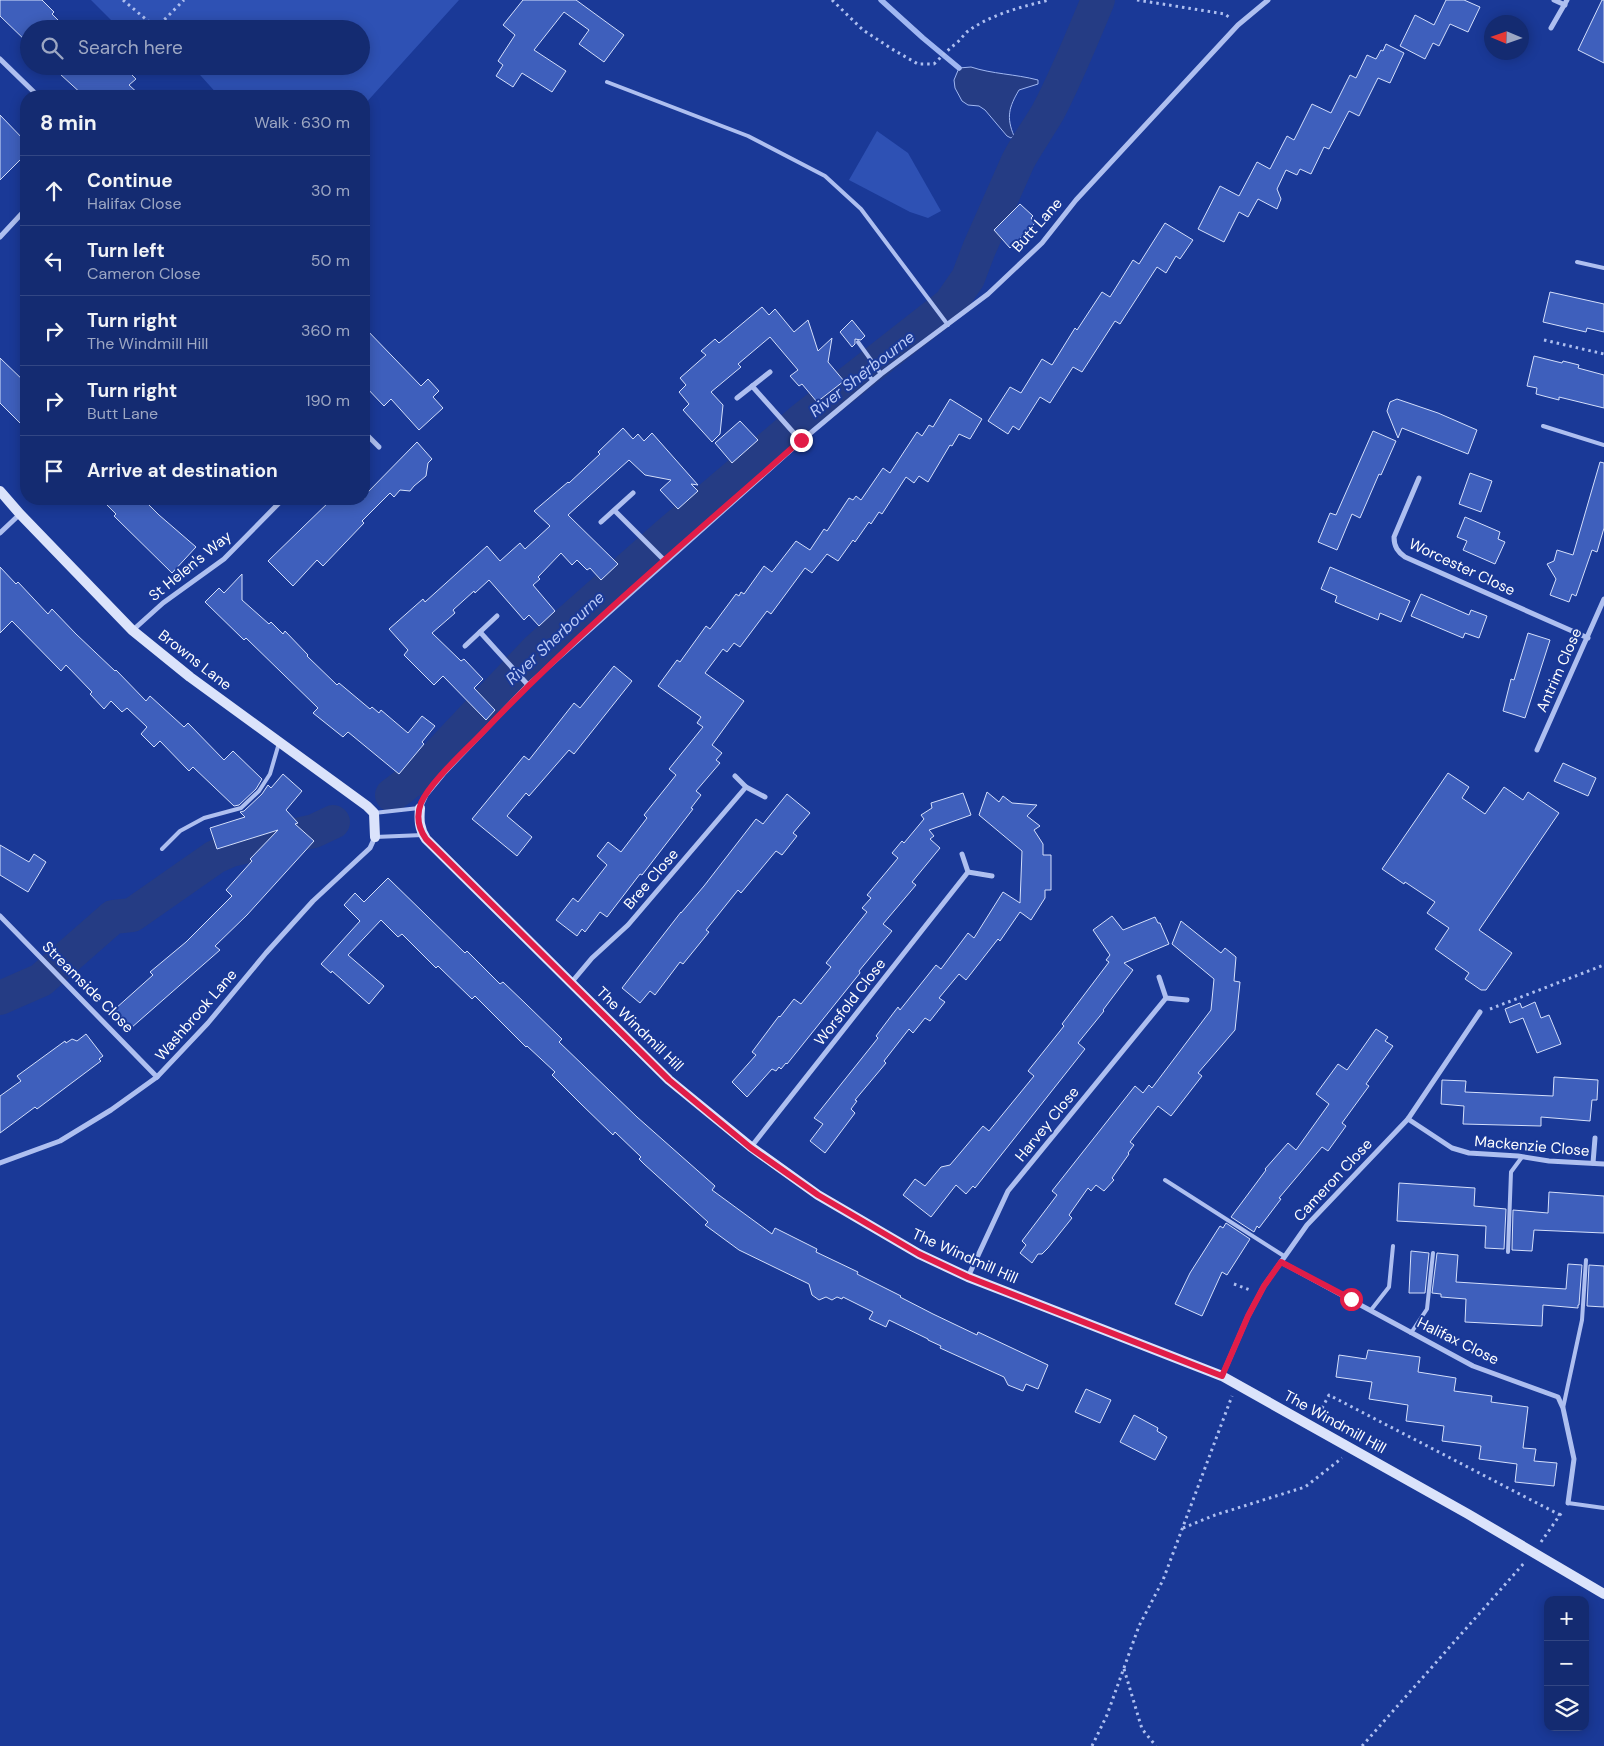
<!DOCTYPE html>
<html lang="en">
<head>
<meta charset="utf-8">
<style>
	:root { --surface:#142b71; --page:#1d3376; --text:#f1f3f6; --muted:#9da7c3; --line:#334784 }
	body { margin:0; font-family:"DM Sans",sans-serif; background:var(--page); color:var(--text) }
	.controls { position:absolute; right:15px; bottom:15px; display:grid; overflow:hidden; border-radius:10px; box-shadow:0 2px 12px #0003 }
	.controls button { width:45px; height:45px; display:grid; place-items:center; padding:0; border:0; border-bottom:1px solid var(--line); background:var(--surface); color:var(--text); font:25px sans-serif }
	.compass { position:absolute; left:1484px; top:15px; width:45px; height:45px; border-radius:50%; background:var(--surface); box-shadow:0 2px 12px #0003; rotate:272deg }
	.stop { position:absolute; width:15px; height:15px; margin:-11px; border:4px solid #e11d48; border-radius:50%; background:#fff }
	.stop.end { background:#e11d48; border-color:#fff; box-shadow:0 1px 5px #0008 }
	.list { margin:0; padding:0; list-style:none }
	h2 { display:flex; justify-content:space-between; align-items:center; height:65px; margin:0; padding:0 20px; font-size:21px }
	h2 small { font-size:16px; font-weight:400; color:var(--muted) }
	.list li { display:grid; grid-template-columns:32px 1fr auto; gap:15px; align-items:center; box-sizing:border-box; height:70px; padding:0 20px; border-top:1px solid var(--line) }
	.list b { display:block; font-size:19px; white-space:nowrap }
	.list p { margin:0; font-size:16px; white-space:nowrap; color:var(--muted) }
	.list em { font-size:16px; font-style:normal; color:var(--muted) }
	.icon { flex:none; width:28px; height:28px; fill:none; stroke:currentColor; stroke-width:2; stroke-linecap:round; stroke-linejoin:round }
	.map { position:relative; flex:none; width:1604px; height:1746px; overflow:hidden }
	.search { position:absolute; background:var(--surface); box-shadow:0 2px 12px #0003; left:20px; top:20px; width:350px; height:55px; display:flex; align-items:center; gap:12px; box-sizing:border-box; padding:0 18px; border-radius:28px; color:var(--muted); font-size:19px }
	.panel { position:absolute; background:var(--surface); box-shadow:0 2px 12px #0003; left:20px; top:90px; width:350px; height:415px; border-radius:20px }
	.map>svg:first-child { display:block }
	.green { fill:#2e51b4 }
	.water { fill:#253c84; stroke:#a0b7f2 }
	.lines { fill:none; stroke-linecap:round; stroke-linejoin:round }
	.stream { stroke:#a0b7f2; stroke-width:5.5 }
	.river { stroke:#253c84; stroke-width:34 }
	.building { fill:#3e5fbc; stroke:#d4dffb }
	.path { stroke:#aebff0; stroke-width:3; stroke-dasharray:2.5 4; stroke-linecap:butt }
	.lane { stroke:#aebff0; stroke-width:4 }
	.street { stroke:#aebff0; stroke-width:5 }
	.secondary { stroke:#dbe3fb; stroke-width:10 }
	.route { stroke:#e11d48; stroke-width:6 }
	.labels { text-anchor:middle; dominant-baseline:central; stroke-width:4; stroke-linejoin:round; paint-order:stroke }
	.street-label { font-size:15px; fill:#fff; stroke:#1a3997 }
	.water-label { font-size:16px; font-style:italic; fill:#bacaf7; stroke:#1a3997 }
</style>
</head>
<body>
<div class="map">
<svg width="1604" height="1746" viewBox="0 0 1604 1746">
	<rect width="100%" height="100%" fill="#1a3997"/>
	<g class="green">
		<polygon points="91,0 459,0 364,105 364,96 219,96 192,66 361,66 361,29 120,29"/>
		<polygon points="877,131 908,153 941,211 928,218 910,212 849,180"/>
	</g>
	<path class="water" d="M971,67C992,74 1015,74 1038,80V84L1019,90C1009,107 1006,117 1014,136L1011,138L1007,136L985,110L979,106L968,105L962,101L955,88L954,80L959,68Z"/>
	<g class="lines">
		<polyline class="stream" points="881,0 923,38 959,68"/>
		<g class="river">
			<path d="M392,795L421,773L537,650L668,534L802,420L950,304L968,278L979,249L1018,161C1027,144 1038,129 1048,112C1067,76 1082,38 1098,0"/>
			<polyline points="0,998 41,980 113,917 132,915 215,857 231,850 314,831 333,822"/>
		</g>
	</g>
	<g class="building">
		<polygon points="0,0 42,0 54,12 52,14 67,29 29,29 29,44 0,16"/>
		<polygon points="523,0 576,0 624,35 604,62 579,44 589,30 564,12 534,50 566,71 552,92 522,73 513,87 496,76 503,65 498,61 515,35 503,25"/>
		<polygon points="1446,0 1464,0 1480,7 1468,32 1450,24 1439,46 1433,43 1425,59 1400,46 1415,15 1434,25"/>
		<polygon points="1602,0 1604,0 1604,63 1578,50"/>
		<polygon points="1386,44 1404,53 1390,83 1378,78 1359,116 1349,111 1329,149 1324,147 1311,174 1300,169 1297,175 1286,170 1277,189 1281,199 1277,209 1258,199 1248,217 1239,212 1224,242 1198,229 1220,186 1239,196 1257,162 1270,169 1287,136 1294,140 1312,104 1331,113 1350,75 1356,78 1367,55 1376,59 1381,50 1383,51"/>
		<polygon points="67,66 123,66 136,79 129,85 141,96 84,96 60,74"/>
		<polygon points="0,115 26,142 26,154 0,180"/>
		<polygon points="1020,204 1033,216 1031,218 1035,223 1010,248 994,230"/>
		<polygon points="1165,223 1193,240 1180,259 1176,256 1166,273 1157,267 1120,324 1115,321 1082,372 1073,367 1050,403 1040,397 1019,430 1013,426 1008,434 988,421 1010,387 1021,393 1042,359 1052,365 1075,328 1077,330 1102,292 1110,297 1133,260 1139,264"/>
		<polygon points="1550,292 1604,304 1604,332 1587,328 1586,332 1543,322"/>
		<polygon points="762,307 769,315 775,309 794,332 808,320 818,351 832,338 828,362 844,381 817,402 802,384 799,386 790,376 798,370 770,337 738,364 741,367 711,392 723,405 720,434 712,442 683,410 689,404 679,392 686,385 680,378 706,355 701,351 715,339 719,343"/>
		<polygon points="852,320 865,336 861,340 855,339 855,344 852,347 840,332"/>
		<polygon points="364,327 421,386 428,379 439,391 433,397 443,408 419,430 391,399 384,406 364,385"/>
		<polygon points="1534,356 1562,363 1563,361 1579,365 1578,368 1604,375 1604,408 1559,397 1559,400 1536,394 1537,388 1527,386"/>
		<polygon points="0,358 26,383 26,429 0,403"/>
		<polygon points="950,399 982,419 970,439 959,434 952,446 950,445 928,482 919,476 914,483 906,477 882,514 879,512 871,524 869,522 855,542 853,540 838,561 827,554 812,573 805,568 771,614 767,611 740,647 734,643 727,652 723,649 705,673 744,701 712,745 722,753 716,760 720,763 696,791 701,795 691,808 693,809 642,875 640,874 607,917 600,912 585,932 582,929 577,936 556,920 573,898 578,902 607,865 597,856 608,842 621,852 647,818 644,815 676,775 669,769 703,727 697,723 701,717 658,686 677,660 680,662 706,626 710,629 736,594 739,596 741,592 744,594 764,566 772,572 796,541 810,550 824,529 827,531 849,498 853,500 856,496 861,500 883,468 890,473 917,432 922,436 929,425 933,427"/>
		<polygon points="1397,399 1438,413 1477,430 1468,454 1402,428 1398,438 1387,411 1390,402"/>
		<polygon points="740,421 758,440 732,463 715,443"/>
		<polygon points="623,428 633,439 638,434 644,441 652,433 698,485 691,484 698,491 678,509 660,490 671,480 645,475 629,460 568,515 618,564 601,580 590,568 587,570 577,560 572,565 561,553 538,577 540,579 533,585 555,611 539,626 529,615 524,620 489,580 475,593 474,591 453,610 455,613 432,633 461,661 464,659 483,679 474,688 495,710 486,720 443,676 434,685 404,655 408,650 389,629 423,599 425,602 487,546 500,561 520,543 525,549 550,526 534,511 568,482 569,483 600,454 598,452"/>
		<polygon points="1373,431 1396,441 1381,475 1379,474 1360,518 1352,514 1337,550 1318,542 1330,513 1336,515"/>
		<polygon points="417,442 432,459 428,463 426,476 414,486 410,491 400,490 394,497 390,493 362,521 364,523 323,566 317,560 293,586 268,561 332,499 364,499 364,496"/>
		<polygon points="1600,462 1604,463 1604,528 1597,552 1592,550 1576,596 1572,594 1569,602 1550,595 1556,579 1547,564 1554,561 1557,550 1573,555"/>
		<polygon points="1470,473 1492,481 1481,512 1459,504"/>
		<polygon points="101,499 150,499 149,505 159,515 196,547 172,573 114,516 116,514"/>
		<polygon points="1465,517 1500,532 1498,539 1505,542 1495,564 1463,550 1467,541 1457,537"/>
		<polygon points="0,567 16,584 18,582 48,614 52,609 76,634 115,671 116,670 146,701 150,696 184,727 188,723 224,760 233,751 262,779 256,789 239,805 234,806 193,767 189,771 160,741 154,747 141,734 147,727 127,708 122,712 111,701 104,709 90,694 92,692 66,665 61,671 12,621 0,633"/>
		<polygon points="1330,567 1410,601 1401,622 1380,613 1378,620 1335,602 1337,596 1321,589"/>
		<polygon points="242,574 242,600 269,624 271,622 283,634 285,631 308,655 307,656 337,685 339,683 370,709 372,707 379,713 381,710 408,733 422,716 435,726 422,742 424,744 399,774 348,732 343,737 313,713 318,708 246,638 244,640 205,602 219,588 224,593"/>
		<polygon points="1421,594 1469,615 1471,610 1487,616 1479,638 1465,633 1463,638 1411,616"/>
		<polygon points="1528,633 1550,640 1525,718 1503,711 1511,679 1514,680"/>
		<polygon points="614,666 632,681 574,754 569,750 529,796 526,793 507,816 532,837 517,856 472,819 524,756 529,760 574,703 580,708"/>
		<polygon points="1563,763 1596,778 1588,796 1554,781"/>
		<polygon points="1448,773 1469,787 1462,798 1485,814 1504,787 1523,800 1528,792 1559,813 1479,930 1512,953 1486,990 1481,990 1465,979 1469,973 1435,949 1449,928 1427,913 1435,902 1405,882 1404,884 1382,869"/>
		<polygon points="283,774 302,791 286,810 298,823 295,824 314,841 247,915 215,946 220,950 131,1028 115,1009 153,975 150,972 186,942 232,896 226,890 252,861 250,859 278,830 217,849 210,828 245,817 240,812 244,811 262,794 268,785 271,788"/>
		<polygon points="987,792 999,802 1003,796 1012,803 1037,805 1027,816 1040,826 1034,830 1043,844 1043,855 1051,855 1051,890 1045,890 1045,898 1031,920 1020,912 1000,941 998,939 966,980 959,974 939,998 945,1002 930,1021 925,1018 913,1033 909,1029 884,1061 886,1063 855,1100 857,1101 851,1109 855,1113 825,1153 810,1141 823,1124 814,1118 878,1038 876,1036 898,1007 900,1010 936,965 941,969 968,933 974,938 1003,892 1020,903 1022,851 979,815"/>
		<polygon points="963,793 971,815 929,830 934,836 930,839 940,848 912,882 916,885 883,924 892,931 859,971 860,973 787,1064 786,1063 781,1069 779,1067 776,1071 772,1069 747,1097 732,1082 756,1055 752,1052 779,1016 780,1017 794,999 801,1004 831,967 826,963 867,912 862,908 871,898 867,895 898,858 892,853 902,841 904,843 924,819 921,815 932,808 931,803"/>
		<polygon points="787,794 810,813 793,833 797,836 782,855 776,851 741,893 738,890 706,930 709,932 683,964 680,962 655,995 650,991 640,1003 622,988 681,912 681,913 704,886 756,819 763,824"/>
		<polygon points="0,845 29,862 34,854 46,862 28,892 0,875"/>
		<polygon points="388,878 465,953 467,951 500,984 503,982 526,1004 562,1039 559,1042 637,1117 715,1186 712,1190 772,1234 775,1228 817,1249 816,1252 858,1272 857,1274 901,1296 900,1297 933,1314 977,1335 978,1332 1048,1365 1038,1389 1026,1384 1023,1391 1008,1385 1004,1377 940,1348 941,1346 928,1340 928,1339 889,1320 886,1327 869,1319 873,1312 843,1297 842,1299 837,1297 832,1300 826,1297 819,1300 812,1295 809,1284 739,1250 705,1225 708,1222 644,1164 639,1159 641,1157 615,1132 613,1135 581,1104 552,1075 555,1072 527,1046 526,1047 475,996 472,999 438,966 436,968 402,934 398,937 381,920 348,955 384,986 369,1004 332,971 331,973 321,964 360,921 344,905 355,893 364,902"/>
		<polygon points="1112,916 1123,930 1155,917 1158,923 1160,923 1169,944 1124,963 1133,970 1103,1010 1104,1011 1078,1043 1085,1049 975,1188 973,1186 966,1194 956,1185 931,1217 903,1195 915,1179 925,1186 941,1167 950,1165 983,1126 989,1131 1034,1076 1028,1071 1064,1026 1062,1024 1109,962 1106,960 1110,955 1093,930"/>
		<polygon points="1181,921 1221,953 1225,948 1236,957 1234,981 1240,982 1235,1030 1198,1073 1202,1076 1171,1116 1158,1106 1130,1142 1134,1145 1128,1153 1129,1154 1112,1178 1114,1180 1104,1191 1096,1185 1091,1191 1088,1188 1069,1215 1072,1218 1048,1248 1042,1254 1038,1254 1032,1263 1020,1253 1026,1245 1022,1241 1057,1195 1052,1191 1135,1086 1143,1093 1149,1085 1152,1088 1211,1010 1214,979 1172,944"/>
		<polygon points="1535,1002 1541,1018 1549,1015 1561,1044 1537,1053 1523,1018 1510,1023 1505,1009 1520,1003 1522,1008"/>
		<polygon points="1376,1029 1388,1037 1385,1041 1393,1046 1366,1084 1369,1086 1342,1123 1346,1126 1328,1151 1322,1147 1279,1198 1281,1199 1259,1228 1257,1226 1254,1232 1231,1217 1266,1170 1265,1169 1288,1143 1296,1150 1329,1104 1316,1094 1338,1064 1347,1070"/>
		<polygon points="86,1034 103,1056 99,1059 101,1061 37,1109 35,1107 0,1133 0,1096 21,1081 17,1076 65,1041 66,1043 72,1039 77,1041"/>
		<polygon points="1554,1077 1598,1080 1597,1100 1592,1100 1590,1121 1541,1117 1541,1126 1463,1124 1464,1106 1441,1104 1442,1080 1466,1081 1465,1092 1553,1096"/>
		<polygon points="1399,1183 1475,1188 1474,1206 1506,1209 1504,1249 1485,1248 1486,1226 1397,1221"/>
		<polygon points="1549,1192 1604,1196 1604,1233 1534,1230 1532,1251 1512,1250 1513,1210 1548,1213"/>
		<polygon points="1226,1223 1250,1239 1227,1275 1222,1272 1202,1316 1175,1304 1190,1273 1220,1226 1223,1228"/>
		<polygon points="1411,1251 1429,1253 1425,1293 1409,1293"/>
		<polygon points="1437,1253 1458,1255 1456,1282 1566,1289 1568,1264 1582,1265 1579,1305 1578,1305 1578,1308 1543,1305 1542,1326 1465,1322 1466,1299 1441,1297 1441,1294 1432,1293"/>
		<polygon points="1589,1265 1604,1266 1604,1307 1587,1306"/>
		<polygon points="1368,1350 1420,1357 1418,1372 1456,1378 1454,1391 1492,1396 1491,1402 1528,1407 1523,1448 1536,1449 1534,1461 1557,1463 1554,1486 1515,1482 1517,1464 1479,1459 1481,1446 1442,1441 1444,1426 1406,1421 1408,1405 1369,1399 1372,1382 1336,1377 1339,1355 1366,1359"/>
		<polygon points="1086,1389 1111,1400 1100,1423 1075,1412"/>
		<polygon points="1134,1415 1158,1428 1157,1431 1167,1437 1155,1460 1120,1442"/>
	</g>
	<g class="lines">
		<g class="path">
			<polyline points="123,0 148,21 159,25 184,0"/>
			<path d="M832,0L863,30L892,49L918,64H934C941,57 947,51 954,45C960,41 963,35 968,31C992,14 1021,7 1049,0"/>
			<polyline points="1137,0 1225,14 1231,19"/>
			<polyline points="1544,340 1604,354"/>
			<polyline points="1490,1009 1604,965"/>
			<polyline points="1234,1284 1250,1290"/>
			<polyline points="1319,1414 1329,1395 1560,1515"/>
			<polyline points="1183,1528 1215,1515 1305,1487 1342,1458"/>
			<polyline points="1541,1542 1562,1512"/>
			<polyline points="1124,1669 1142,1729 1156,1746"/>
			<polyline points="1092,1746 1107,1715 1139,1626 1163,1580 1232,1396"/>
			<polyline points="1362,1746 1525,1562"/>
		</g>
		<g class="lane">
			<polyline points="607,82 748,136 825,176 861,209 948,325"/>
			<polyline points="1577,262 1604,268"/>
			<polyline points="858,342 881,374"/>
			<polyline points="863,368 873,381"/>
			<polyline points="1543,426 1604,445"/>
			<polyline points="374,813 419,808"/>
			<polyline points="375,837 423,835"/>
			<polyline points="162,849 180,831 204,818 241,808 259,791 270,774 279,743"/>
			<polyline points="1165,1180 1284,1256"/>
			<polyline points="1508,1252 1511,1172 1522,1157"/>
			<polyline points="1371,1310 1389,1287 1393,1246"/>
			<polyline points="1411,1333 1427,1309 1433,1253"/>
			<polyline points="1563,1408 1582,1320 1586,1260"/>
			<polyline points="1568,1503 1604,1508"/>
		</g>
		<g class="street">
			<polyline points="1554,0 1565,5"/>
			<polyline points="1551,28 1567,0"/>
			<polyline points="0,59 38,96"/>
			<polyline points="0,237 26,209"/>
			<polyline points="752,386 801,441"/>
			<polyline points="737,398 770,372"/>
			<polyline points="364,432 379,447"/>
			<path d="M1419,478L1394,537C1394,547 1398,552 1405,557L1588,638"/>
			<polyline points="615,511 665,561"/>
			<polyline points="601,522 633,493"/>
			<polyline points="0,533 20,514"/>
			<polyline points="133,630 163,603 224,559 283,499"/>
			<polyline points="480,632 528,685"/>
			<polyline points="465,646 497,616"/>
			<polyline points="1537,750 1604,599"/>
			<polyline points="735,776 746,787 765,797"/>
			<polyline points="420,808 426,795 445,772 528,685 801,441 881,374 988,294 1042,243 1076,200 1238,25 1268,0"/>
			<polyline points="962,854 968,872 992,876"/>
			<polyline points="0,916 157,1077"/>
			<polyline points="1159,977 1166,998 1187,1000"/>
			<polyline points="571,983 592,958 628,925 746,787"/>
			<polyline points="1408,1119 1452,1148 1469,1153 1518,1156 1549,1161 1604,1164"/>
			<polyline points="751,1147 968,872"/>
			<polyline points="0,1163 60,1141 111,1110 157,1077 208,1023 266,953 313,901 370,848 375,837"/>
			<polyline points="1593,1163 1595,1138"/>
			<polyline points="1281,1262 1473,1366 1558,1397 1563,1408 1574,1459 1568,1503"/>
			<polyline points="968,1277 1008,1191 1166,998"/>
			<polyline points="1222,1376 1248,1316 1264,1286 1307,1225 1408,1119 1480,1012"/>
		</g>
		<g class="secondary">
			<polyline points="0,491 20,514 132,630 190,677 367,806 374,813 375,837"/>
			<path d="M420,808C419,820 419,828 426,839L669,1080L751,1147L818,1195L919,1254L968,1277L1222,1376L1468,1514L1604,1594"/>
		</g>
	</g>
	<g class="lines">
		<path class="route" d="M801,440C694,535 581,629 483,732C466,750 430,782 421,803C416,816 419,829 426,839L669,1080L751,1148L818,1195L919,1254L968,1277L1222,1376L1248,1316L1264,1286L1281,1262L1351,1299"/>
	</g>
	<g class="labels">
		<g class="street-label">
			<text transform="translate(1037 225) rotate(-48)">Butt Lane</text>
			<text transform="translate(190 566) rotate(-39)">St Helen's Way</text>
			<text transform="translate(1462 567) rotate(25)">Worcester Close</text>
			<text transform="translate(195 660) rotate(38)">Browns Lane</text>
			<text transform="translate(1559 670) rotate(-66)">Antrim Close</text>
			<text transform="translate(651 879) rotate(-49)">Bree Close</text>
			<text transform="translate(88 987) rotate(45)">Streamside Close</text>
			<text transform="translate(850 1002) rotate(-52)">Worsfold Close</text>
			<text transform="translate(196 1015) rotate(-49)">Washbrook Lane</text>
			<text transform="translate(640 1029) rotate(44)">The Windmill Hill</text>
			<text transform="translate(1047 1124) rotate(-51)">Harvey Close</text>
			<text transform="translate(1532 1146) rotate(5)">Mackenzie Close</text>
			<text transform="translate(1333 1180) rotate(-47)">Cameron Close</text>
			<text transform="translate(965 1256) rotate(24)">The Windmill Hill</text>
			<text transform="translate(1458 1341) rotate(26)">Halifax Close</text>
			<text transform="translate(1335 1422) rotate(29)">The Windmill Hill</text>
		</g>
		<g class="water-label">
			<text transform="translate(862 374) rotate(-38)">River Sherbourne</text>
			<text transform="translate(555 638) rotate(-43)">River Sherbourne</text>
		</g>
	</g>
</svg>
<div class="controls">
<button>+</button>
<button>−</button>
<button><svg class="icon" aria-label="layers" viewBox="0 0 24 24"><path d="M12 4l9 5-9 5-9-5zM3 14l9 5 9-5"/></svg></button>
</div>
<svg class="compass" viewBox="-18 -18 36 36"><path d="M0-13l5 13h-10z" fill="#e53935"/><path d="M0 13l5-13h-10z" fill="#9da7c3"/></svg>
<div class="stop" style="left:1351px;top:1299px"></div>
<div class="stop end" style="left:801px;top:440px"></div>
<div class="search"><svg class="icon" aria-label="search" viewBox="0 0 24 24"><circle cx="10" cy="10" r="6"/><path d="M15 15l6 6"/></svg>Search here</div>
<section class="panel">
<h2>8 min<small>Walk · 630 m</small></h2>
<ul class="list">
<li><svg class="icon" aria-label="ahead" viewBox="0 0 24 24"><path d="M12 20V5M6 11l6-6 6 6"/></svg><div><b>Continue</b><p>Halifax Close</p></div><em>30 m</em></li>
<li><svg class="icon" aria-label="left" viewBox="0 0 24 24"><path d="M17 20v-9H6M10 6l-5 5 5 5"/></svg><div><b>Turn left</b><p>Cameron Close</p></div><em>50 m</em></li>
<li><svg class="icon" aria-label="right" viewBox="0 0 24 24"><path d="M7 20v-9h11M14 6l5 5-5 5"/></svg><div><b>Turn right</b><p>The Windmill Hill</p></div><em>360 m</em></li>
<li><svg class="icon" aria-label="right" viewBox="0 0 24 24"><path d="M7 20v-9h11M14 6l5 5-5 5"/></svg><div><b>Turn right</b><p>Butt Lane</p></div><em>190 m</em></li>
<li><svg class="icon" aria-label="arrive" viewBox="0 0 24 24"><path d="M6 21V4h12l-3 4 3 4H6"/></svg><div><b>Arrive at destination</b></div></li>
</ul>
</section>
</div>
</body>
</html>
